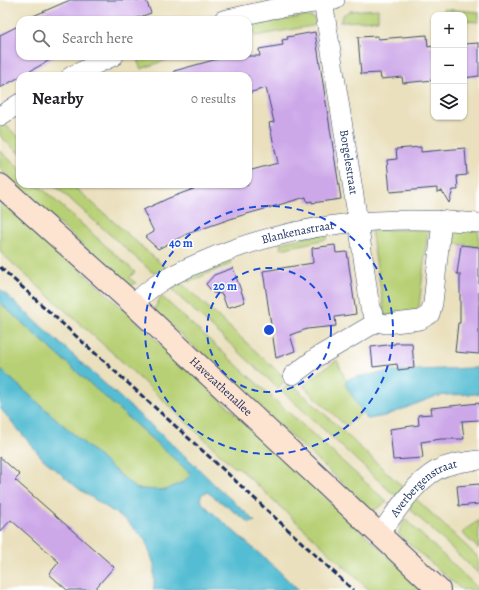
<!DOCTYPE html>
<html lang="en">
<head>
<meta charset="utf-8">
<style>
	:root { --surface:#fff; --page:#f6f6f6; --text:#202124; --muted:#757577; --line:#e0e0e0 }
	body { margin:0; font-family:Alegreya,serif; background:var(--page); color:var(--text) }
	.controls { position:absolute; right:12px; top:12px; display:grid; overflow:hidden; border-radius:8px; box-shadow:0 1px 3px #0004 }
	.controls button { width:36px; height:36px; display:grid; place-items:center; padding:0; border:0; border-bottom:1px solid var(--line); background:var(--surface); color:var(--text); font:20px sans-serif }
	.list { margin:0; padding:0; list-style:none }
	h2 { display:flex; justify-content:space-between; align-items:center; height:52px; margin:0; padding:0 16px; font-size:17px }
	h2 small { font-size:13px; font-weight:400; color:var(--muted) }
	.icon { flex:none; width:22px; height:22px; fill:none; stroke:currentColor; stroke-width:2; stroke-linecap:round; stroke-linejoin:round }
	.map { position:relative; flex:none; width:479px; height:590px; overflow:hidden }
	.search { position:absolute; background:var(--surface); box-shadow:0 1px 3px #0004; left:16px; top:16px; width:236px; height:44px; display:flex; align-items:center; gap:10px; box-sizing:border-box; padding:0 14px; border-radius:12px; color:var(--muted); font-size:15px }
	.panel { position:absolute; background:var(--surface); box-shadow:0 1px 3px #0004; left:16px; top:72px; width:236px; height:116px; border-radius:12px }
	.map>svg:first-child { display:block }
	.green { fill:#b8d074; stroke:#6a8069 }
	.water { fill:#55bdd3; stroke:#387698 }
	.building { fill:#cda8e9 }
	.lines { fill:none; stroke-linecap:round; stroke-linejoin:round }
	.street-casing { stroke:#3a4a6c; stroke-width:20 }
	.secondary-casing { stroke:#3a4a6c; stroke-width:24 }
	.street { stroke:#fff; stroke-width:19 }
	.secondary { stroke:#fde4d1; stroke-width:22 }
	.rail { stroke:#1b2f5e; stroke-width:3; stroke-dasharray:6 3; stroke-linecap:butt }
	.ring { fill:none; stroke:#1d4ed8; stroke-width:2; stroke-dasharray:7 5 }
	.labels { text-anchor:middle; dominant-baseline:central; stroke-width:3; stroke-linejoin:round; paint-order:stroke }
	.street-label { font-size:12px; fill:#1b2f5e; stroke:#fff }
	.centre { fill:#1d4ed8; stroke:#fff; stroke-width:2 }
	.ring-label { font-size:12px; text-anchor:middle; font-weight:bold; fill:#1d4ed8; stroke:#fff; stroke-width:3; stroke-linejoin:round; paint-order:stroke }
</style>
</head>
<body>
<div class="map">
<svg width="479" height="590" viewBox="0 0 479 590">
	<rect width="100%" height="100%" fill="#fff"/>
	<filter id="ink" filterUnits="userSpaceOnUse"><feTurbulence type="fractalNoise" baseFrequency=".025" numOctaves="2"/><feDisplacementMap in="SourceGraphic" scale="8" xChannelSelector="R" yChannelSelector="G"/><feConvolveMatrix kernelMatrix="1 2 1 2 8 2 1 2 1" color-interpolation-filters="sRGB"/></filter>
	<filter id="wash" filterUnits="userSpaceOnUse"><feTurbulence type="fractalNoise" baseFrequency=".012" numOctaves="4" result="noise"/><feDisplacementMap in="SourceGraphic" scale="16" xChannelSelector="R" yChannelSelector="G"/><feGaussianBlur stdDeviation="0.9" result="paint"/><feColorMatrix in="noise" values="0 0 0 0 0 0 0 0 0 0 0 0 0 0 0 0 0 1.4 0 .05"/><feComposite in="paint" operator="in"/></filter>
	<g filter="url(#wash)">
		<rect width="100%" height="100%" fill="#eae0bd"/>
		<g class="green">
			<polygon points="378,9 378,20 340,22 344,14 350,11"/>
			<polygon points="443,9 479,12 479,22 464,21 464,15 443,15"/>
			<polygon points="305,16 314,18 317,25 255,36 253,25"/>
			<polygon points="148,56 174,56 175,57 141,69 137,60"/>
			<polygon points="3,123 20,138 20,154 0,136 0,126"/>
			<polygon points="0,151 20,169 20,184 37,184 135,272 129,278 136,283 128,287 8,177 0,169"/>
			<polygon points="53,184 71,184 167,269 158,274 152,272"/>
			<polygon points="0,199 105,292 425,590 369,590 238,467 234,467 116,356 0,252"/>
			<polygon points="426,229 428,230 418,314 385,316 371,230"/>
			<polygon points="457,229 479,231 479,247 450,243 451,233"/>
			<polygon points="326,233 327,239 281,249 280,243"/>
			<polygon points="229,258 231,264 188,282 183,277"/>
			<polygon points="178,280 286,379 278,388 175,293 172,286"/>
			<polygon points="161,296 387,502 373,511 154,310"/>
			<polygon points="0,303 191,474 183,482 166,490 137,489 105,462 0,369"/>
			<polygon points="337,360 346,381 346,385 363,412 346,426 303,386 317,374"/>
			<polygon points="290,382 407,491 397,495 393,494 282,391"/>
			<polygon points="414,497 479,558 479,574 412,511 410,507"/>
			<polygon points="405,519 479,589 479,590 462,590 398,534"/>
			<polygon points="479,520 479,549 462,533"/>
		</g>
		<g class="water">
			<polygon points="0,289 196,466 216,486 255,521 250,523 207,492 202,494 200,499 204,505 279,571 298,590 153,590 154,588 154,564 145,540 127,521 79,489 43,459 0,408 0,369 105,462 137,489 166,490 183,482 191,474 0,303"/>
			<path d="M469,368H479V394L445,395L434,397L385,416L368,419L366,418L345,384L348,379C387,369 429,370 469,368Z"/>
		</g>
		<g id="blocks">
			<g class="building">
				<polygon points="70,0 146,0 151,13 132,20 24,20"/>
				<polygon points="20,25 20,56 57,56 0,88 0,35"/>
				<polygon points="315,32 341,199 312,203 312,201 307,202 306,197 261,210 236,217 187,234 158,249 145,237 154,232 143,210 169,198 207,184 248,184 248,171 278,163 269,123 274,122 266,88 248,93 248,76 174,76 174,71 228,56 260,56 259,49 283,45 282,40 288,39 287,37"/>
				<polygon points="427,35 428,47 434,46 434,80 403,83 402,77 381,79 380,73 361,74 358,37 378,36 378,39"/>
				<polygon points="479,43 479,76 464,78 464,44"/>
				<polygon points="421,147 421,152 465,148 467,175 457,176 458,190 453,190 449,203 442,191 437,192 437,188 390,192 387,160 397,159 396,149"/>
				<polygon points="335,245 336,253 347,252 356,314 335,317 336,326 307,329 290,335 295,351 276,358 263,271 313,263 312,248"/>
				<polygon points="461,245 479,247 479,354 455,352 458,323 460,323 460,274 457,274"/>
				<polygon points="233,268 245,302 227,308 222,294 213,293 206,284 214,275"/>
				<polygon points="395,343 412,343 414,368 398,370 397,364 373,367 371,347 395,344"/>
				<polygon points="479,403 479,420 462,421 464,439 441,439 421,442 423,458 393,460 390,429 419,425 418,415 432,414 431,408"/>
				<polygon points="0,457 20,475 15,480 114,567 94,590 67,590 49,574 59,562 11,520 0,532"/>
				<polygon points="479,484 479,504 459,506 457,486"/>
			</g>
		</g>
	</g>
	<g filter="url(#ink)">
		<use href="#blocks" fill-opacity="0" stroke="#3a4a6c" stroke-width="1"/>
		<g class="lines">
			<g class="street-casing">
				<g id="street">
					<polyline points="223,20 272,9 335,0"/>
					<polyline points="71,76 114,56"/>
					<polyline points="0,116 20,103"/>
					<path id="s1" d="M133,304C141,297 149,289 159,283C174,273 191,266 208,259C295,222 385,215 479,223"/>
					<polyline points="377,322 386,324 420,320 430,314 433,303 442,220"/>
					<polyline points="293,375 317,357 377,322 370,308 358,221 323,1"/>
					<path id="s2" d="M380,534C395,513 414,483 437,470C450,463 465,462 479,460"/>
				</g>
			</g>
			<g class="secondary-casing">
				<g id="secondary">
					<path id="s3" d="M0,185L133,304L439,590"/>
				</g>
			</g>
			<use href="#street" class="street"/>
			<use href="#secondary" class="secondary"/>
			<polyline class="rail" points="0,267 226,472 353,590"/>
		</g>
	</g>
	<g class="ring">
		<circle cx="269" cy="330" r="62"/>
		<circle cx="269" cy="330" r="124"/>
	</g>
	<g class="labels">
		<g class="street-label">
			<text transform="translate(349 162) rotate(81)">Borgelestraat</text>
			<text stroke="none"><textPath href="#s1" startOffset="182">Blankenastraat</textPath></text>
			<text stroke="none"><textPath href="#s3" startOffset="299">Havezathenallee</textPath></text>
			<text stroke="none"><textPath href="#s2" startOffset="65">Averbergenstraat</textPath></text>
		</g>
	</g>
	<circle cx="269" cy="330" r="6" class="centre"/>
	<g class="ring-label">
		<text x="181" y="247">40 m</text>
		<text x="225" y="290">20 m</text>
	</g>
</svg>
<div class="controls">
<button>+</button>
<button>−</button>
<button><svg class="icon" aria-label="layers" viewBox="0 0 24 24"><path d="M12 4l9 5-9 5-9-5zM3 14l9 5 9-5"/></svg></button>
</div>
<div class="search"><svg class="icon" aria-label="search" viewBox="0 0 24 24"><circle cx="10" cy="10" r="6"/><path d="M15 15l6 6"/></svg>Search here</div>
<section class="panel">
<h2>Nearby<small>0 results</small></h2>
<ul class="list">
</ul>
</section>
</div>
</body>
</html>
